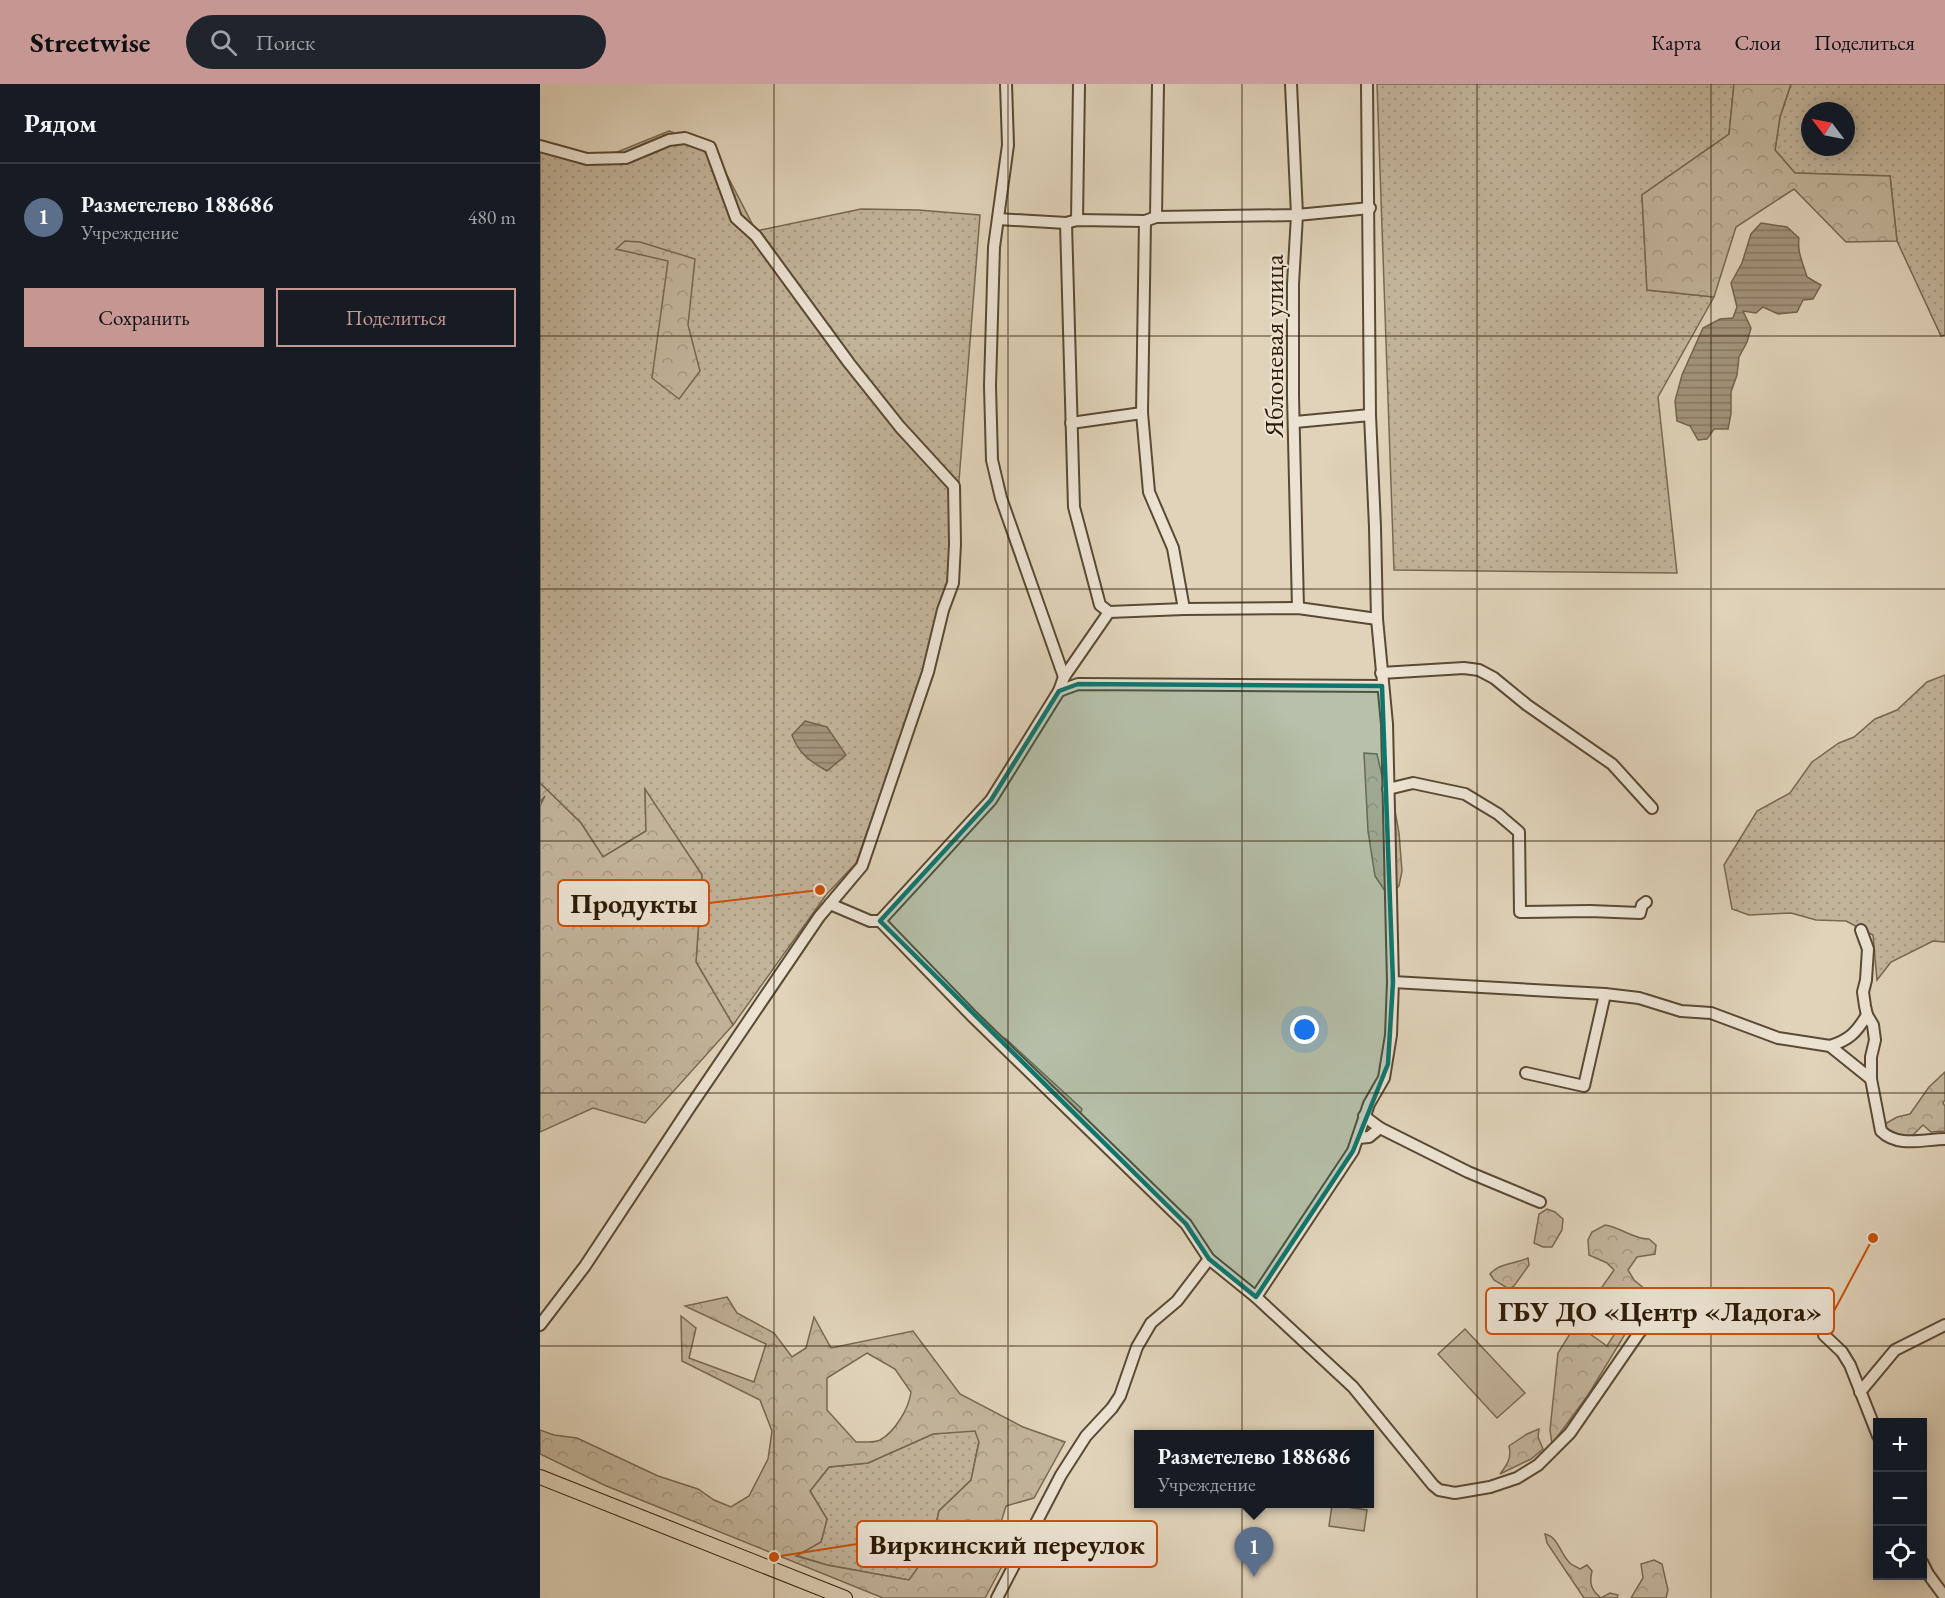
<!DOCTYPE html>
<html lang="ru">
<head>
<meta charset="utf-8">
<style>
	:root { --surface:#171b24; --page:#20242c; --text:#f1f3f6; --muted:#9ea1a6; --line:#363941; --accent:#c59692 }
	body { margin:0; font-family:"EB Garamond",serif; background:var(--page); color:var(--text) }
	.controls { position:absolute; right:18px; bottom:18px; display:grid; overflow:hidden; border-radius:0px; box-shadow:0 3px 15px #0003 }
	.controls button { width:54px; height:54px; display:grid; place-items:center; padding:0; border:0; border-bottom:2px solid var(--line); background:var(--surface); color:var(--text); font:30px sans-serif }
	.compass { position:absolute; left:1261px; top:18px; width:54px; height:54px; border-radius:50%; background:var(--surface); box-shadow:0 3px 15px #0003; rotate:302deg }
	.you { position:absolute; left:765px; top:946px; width:21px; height:21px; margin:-15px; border:4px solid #fff; border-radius:50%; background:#1a73e8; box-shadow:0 0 0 9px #1a73e833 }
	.badge { display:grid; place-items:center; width:39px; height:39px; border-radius:50%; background:var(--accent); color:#fff; font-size:20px; font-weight:700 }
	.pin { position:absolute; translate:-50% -50px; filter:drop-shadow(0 2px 3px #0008) }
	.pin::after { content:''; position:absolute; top:32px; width:21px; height:18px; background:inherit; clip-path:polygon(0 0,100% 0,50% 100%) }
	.popup { position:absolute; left:594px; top:1346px; width:240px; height:78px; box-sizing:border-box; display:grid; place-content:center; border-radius:0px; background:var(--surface); filter:drop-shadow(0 2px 4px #0005); font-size:20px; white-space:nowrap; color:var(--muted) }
	.popup b { font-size:22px; color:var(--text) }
	.popup::after { content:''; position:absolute; left:50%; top:100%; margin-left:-12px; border:12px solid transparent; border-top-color:var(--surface) }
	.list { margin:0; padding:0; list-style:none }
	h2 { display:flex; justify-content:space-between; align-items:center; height:78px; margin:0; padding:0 24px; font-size:26px }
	h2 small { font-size:20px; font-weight:400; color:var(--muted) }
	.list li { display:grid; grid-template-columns:39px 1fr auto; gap:18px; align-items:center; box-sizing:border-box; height:108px; padding:0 24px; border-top:2px solid var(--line) }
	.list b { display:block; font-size:22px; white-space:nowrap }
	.list p { margin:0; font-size:20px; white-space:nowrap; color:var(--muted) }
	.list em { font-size:20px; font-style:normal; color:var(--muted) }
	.actions { display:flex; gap:12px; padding:18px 24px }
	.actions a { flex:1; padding:14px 0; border:2px solid var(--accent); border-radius:0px; text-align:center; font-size:21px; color:var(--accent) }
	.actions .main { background:var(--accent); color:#111 }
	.icon { flex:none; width:33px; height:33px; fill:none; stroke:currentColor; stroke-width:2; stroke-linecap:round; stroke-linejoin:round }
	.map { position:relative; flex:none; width:1405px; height:1514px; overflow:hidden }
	header { display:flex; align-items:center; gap:36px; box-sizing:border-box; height:84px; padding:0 30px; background:var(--accent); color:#111 }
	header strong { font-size:28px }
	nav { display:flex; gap:33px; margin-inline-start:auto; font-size:21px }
	.search { width:420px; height:54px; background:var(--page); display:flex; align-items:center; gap:15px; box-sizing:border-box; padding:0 21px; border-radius:33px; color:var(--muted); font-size:22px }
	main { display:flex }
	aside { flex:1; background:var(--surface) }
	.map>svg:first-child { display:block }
	.grass { fill:url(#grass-dots); stroke:#786850; stroke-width:1.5; fill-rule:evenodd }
	.forest { fill:url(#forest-crowns); stroke:#786850; stroke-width:1.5; fill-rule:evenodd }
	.pitch { fill:#c2b49b; stroke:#786850; stroke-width:1.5 }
	.water { fill:url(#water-rules); stroke:#74644d; stroke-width:1.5 }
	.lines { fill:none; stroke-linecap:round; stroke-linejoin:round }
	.minor-casing { stroke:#5a4933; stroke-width:14 }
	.major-casing { stroke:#2e1b06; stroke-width:16 }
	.minor { stroke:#ebe2d2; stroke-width:10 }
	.major { stroke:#e0d3ba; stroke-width:14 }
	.marked { fill:#0f766e; fill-opacity:0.2; stroke:#0f766e; stroke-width:4.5; stroke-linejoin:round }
	.grid { fill:none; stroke:#2e1b06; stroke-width:1.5; stroke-opacity:0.55 }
	.labels { text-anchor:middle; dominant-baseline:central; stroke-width:4.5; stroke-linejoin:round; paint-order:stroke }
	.street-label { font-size:27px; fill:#2e1b06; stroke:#ebe2d2 }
	.leader { fill:none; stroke:#cc500b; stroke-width:2 }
	.callout-dot { fill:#cc500b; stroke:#ebe2d2; stroke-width:2 }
	.callout { fill:#ebe2d2; stroke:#cc500b; stroke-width:2 }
	.callout-label { font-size:28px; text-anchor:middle; font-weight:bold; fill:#2e1b06 }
</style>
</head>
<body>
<header>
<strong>Streetwise</strong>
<div class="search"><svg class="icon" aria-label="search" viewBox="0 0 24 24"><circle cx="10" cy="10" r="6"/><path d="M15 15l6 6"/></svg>Поиск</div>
<nav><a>Карта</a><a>Слои</a><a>Поделиться</a></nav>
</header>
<main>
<aside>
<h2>Рядом<small></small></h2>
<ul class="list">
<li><span class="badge" style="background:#5c6f8a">1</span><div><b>Разметелево 188686</b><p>Учреждение</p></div><em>480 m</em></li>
</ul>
<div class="actions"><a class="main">Сохранить</a><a>Поделиться</a></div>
</aside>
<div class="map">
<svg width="1405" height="1514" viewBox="0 0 1405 1514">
	<defs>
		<pattern id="grass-dots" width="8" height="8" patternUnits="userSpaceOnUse" patternTransform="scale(1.5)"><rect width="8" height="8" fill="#c2b49b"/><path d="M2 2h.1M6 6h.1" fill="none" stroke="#a79a84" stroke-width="1.8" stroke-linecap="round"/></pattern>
		<pattern id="forest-crowns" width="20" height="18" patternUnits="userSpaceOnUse" patternTransform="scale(1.5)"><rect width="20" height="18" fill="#c2b49b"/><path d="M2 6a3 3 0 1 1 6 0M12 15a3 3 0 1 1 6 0" fill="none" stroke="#a79a84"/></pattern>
		<pattern id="water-rules" width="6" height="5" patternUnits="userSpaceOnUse" patternTransform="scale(1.5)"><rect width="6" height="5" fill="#a3947d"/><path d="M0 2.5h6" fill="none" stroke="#857864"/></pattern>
	</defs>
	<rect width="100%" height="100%" fill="#e0d3ba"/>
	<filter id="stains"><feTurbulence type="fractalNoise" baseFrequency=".00333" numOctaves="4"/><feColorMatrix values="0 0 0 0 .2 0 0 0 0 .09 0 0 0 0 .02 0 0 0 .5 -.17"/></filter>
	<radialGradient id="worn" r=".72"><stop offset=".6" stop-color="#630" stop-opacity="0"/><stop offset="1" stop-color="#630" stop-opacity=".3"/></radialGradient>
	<g class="grass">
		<polygon points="837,0 1194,0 1189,50 1102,111 1107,206 1174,213 1118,313 1137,489 854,486"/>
		<path d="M1251,0H1405V251L1401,252L1357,157L1350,92L1255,89L1235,66L1240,33ZM1270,27H1306V63H1270Z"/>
		<polygon points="129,47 173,64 216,147 321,125 378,126 440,131 411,498 371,625 316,779 286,811 193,941 156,878 162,791 105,706 106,747 63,773 41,739 0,699 0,64 60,75"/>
		<polygon points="1405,591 1405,858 1393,857 1351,878 1337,896 1333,851 1306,837 1276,836 1251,829 1209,831 1192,825 1184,781 1217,727 1250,709 1272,678 1299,659 1314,653 1335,635 1357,626 1387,598"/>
		<polygon points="461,953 466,955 542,1025 541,1028 536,1029 460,957"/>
		<polygon points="435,1346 439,1357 431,1396 399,1427 390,1467 369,1496 287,1481 255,1471 281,1458 287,1435 270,1407 289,1383 328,1379 393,1350"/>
	</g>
	<g class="forest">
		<polygon points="1194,0 1251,0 1240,33 1235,66 1255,89 1350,92 1357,157 1306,158 1254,105 1196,143 1174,213 1107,206 1102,111 1189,50"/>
		<polygon points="85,157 100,158 155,175 148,241 160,287 139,315 112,294 128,177 76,165"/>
		<polygon points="824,669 837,670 847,714 855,727 859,749 862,787 859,802 849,813 835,792 828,747"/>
		<polygon points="0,699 41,739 63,773 106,747 105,705 162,791 156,878 193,941 105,1039 53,1024 0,1048 0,722 5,712 0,718"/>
		<polygon points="1405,988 1405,1016 1403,1019 1405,1022 1405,1047 1391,1048 1383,1041 1372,1052 1362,1052 1345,1044 1345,1040 1357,1033 1370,1030 1389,1003"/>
		<polygon points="1007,1125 1015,1128 1023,1135 1022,1146 1012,1163 1003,1163 994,1159 999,1130"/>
		<path d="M1065,1141C1083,1144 1092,1155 1109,1155L1116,1161L1115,1170L1097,1173L1088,1186L1094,1196L1106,1206L1084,1252L1048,1311L1012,1360L1010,1346L1018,1269L1036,1240L1067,1262L1074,1251L1043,1230L1074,1186L1067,1179L1049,1171L1048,1156L1052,1148Z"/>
		<path d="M988,1174L989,1181L974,1202L969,1205L954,1196L950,1190C959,1179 975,1180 988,1174Z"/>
		<path d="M187,1213L197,1229L234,1249L252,1273L266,1264L274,1233L291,1264L373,1247L420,1310L483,1343L525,1358L494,1414L466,1422L455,1458L468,1471L445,1514H343L64,1401L0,1370V1346L14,1351L37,1354L118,1392L158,1405L174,1416L191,1423L209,1412L228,1375L232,1347L220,1316L142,1277L141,1232L156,1244L149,1274L214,1298L226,1260L145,1222ZM327,1269L355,1285L371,1308C369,1324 355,1348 340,1356C334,1359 323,1358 316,1358L287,1326V1294ZM435,1347L439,1358L431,1396L399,1427L390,1467L369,1496L287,1481L256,1472L281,1458L287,1435L270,1407L289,1383L328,1379L393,1350Z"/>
		<path d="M999,1345L998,1353L1003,1365L991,1375L960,1390C967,1381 972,1374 969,1362L987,1350Z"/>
		<path d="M1005,1450C1018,1452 1021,1472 1031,1480C1034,1482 1037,1483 1040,1485L1047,1481L1052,1487C1049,1499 1051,1506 1061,1514L1070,1509L1078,1511L1077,1514H1044L1007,1459Z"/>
		<polygon points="1114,1476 1122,1480 1128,1506 1126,1514 1091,1514 1103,1494 1101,1480"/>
	</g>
	<g class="pitch">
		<polygon points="925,1245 985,1309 957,1334 898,1270"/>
		<polygon points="792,1421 827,1426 824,1447 789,1442"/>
	</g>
	<g class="water">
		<path d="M1221,139L1247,143L1259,154C1257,168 1263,179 1267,193L1281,201L1273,215L1263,216L1257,228L1238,230L1223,223L1216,229L1203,227L1211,244L1207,258L1199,273L1197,291L1191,308V330L1188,345H1174L1167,355L1158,356L1150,342L1137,337L1135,317L1142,291L1163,244L1180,235L1193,234L1197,223L1191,199L1202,179L1211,150Z"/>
		<path d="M265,637L287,643L306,671L287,687C271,678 258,669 252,651Z"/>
	</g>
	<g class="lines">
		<g class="minor-casing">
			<g id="minor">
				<polyline points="466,0 468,61 454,163 450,302 452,376 461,414 524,593"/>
				<polyline points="751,0 757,131 753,200 753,312 758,524"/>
				<polyline points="0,62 47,75 86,74 129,56 145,54 170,63 196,134 216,152 309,279 360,343 414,402 415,460 413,499 403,526 388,588 322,782 279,833 150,1023 45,1182 0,1241"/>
				<polyline points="616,133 618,0"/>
				<polyline points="458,135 526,139 537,136 605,137 616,133 757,131 830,124"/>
				<polyline points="537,136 539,0"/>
				<polyline points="605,137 602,329 609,408 633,464 644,525"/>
				<polyline points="526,139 534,423 560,521 569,528"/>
				<polyline points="755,338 830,331"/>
				<polyline points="531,339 602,329"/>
				<polyline points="841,589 924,584 939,586 954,594 987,621 1072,680 1112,724"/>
				<polyline points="519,607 538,600 842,602"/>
				<polyline points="848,705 873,699 925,710 958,730 979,748 980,828 1050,827 1100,829 1102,821 1106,818"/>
				<polyline points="290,820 330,837 340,837 433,933 646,1140 669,1175 716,1213 813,1303 893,1401 899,1406 915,1409 950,1403 977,1394 998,1381 1030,1349 1099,1249 1127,1218"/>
				<polyline points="340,837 451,716 519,607 524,593 569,528 644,525 758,524 837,535"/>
				<path d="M1321,846L1328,865L1326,896L1323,908L1325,922L1327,931L1333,941L1335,956L1331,973V995L1341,1047C1358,1064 1384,1055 1405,1055"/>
				<polyline points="853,898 1065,910 1099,914 1141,927 1171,929 1238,954 1290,962 1331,995"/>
				<path d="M1290,962C1309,956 1316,949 1327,931"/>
				<polyline points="986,989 1044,1002 1065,910"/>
				<polyline points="824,1032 840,1044 928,1088 1000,1118"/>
				<polyline points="818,1054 829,1053 840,1044"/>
				<polyline points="716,1213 813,1067 829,1020 844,994 851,951 853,898 847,640 837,535 835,443 830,331 827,0"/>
				<polyline points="1284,1251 1302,1268 1310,1281 1338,1352"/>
				<polyline points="1320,1308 1355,1266 1405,1241"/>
				<polyline points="1382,1478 1388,1490 1405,1513"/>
				<polyline points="457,1514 521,1391 546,1352 572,1324 580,1312 597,1263 607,1246 611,1239 637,1217 669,1175"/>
			</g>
		</g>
		<g class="major-casing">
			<polyline id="major" points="0,1393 305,1514"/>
		</g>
		<use href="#minor" class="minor"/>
		<use href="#major" class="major"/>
	</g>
	<path class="marked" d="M538,600L842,602L853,898L848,980L813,1067L716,1213L669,1175L646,1140L340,837L451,716L519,607Z"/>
	<path class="grid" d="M234,0V1514M468,0V1514M702,0V1514M937,0V1514M1171,0V1514M0,252H1405M0,505H1405M0,757H1405M0,1009H1405M0,1262H1405"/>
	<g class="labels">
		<g class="street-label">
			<text transform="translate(733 262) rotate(-90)">Яблоневая улица</text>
		</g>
	</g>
	<path class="leader" d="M280 806L169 819M1333 1154L1294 1227M234 1473L317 1460"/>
	<g class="callout-dot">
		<circle cx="280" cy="806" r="6"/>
		<circle cx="1333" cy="1154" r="6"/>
		<circle cx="234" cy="1473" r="6"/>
	</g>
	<g class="callout">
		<rect x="18" y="796" width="151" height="46" rx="6"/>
		<rect x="946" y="1204" width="348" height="46" rx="6"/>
		<rect x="317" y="1437" width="300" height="46" rx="6"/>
	</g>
	<g class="callout-label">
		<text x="94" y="829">Продукты</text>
		<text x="1120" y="1237">ГБУ ДО «Центр «Ладога»</text>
		<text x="467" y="1470">Виркинский переулок</text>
	</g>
	<rect width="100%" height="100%" filter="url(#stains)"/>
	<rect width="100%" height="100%" fill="url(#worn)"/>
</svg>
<div class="controls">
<button>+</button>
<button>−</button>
<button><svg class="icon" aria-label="locate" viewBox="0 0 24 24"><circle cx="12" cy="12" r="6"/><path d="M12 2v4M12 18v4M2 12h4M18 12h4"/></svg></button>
</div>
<svg class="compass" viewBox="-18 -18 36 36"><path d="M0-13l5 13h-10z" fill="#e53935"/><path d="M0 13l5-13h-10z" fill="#9ea1a6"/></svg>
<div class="you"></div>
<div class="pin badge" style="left:714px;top:1493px;background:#5c6f8a">1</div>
<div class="popup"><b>Разметелево 188686</b>Учреждение</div>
</div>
</main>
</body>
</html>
